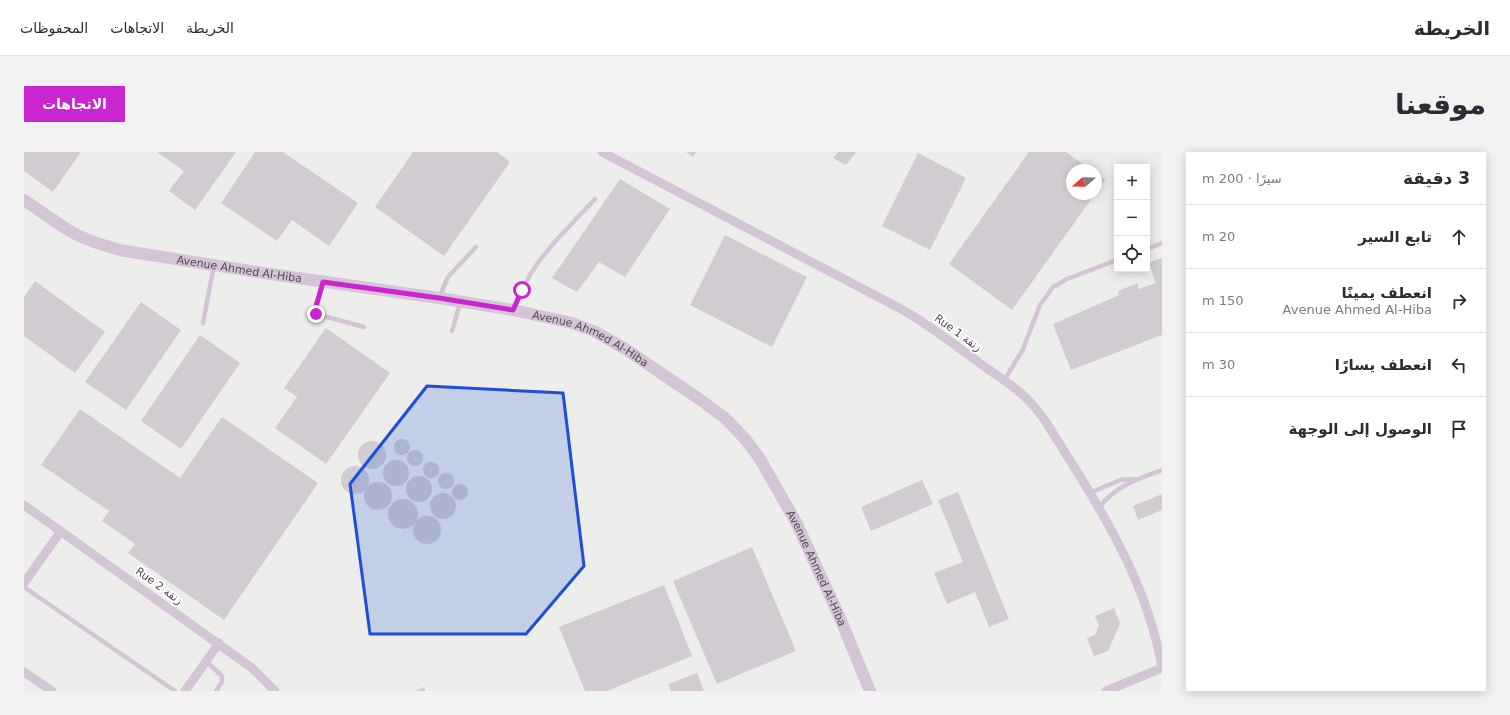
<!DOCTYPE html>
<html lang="ar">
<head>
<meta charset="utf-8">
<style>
	:root { --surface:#fff; --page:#f2f2f3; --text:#2b2b33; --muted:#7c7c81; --line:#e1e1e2; --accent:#ca25ce }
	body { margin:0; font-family:"DejaVu Sans",Cairo,sans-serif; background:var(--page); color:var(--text); direction:rtl }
	.controls { position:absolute; right:12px; top:12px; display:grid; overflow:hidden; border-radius:0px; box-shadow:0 2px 10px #0003 }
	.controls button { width:36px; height:36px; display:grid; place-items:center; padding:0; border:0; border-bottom:1px solid var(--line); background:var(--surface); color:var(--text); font:20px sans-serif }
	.compass { position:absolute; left:1042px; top:12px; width:36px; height:36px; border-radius:50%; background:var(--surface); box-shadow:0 2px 10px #0003; rotate:250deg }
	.stop { position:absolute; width:12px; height:12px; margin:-9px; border:3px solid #ca25ce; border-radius:50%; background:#fff }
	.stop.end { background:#ca25ce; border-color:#fff; box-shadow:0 1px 4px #0008 }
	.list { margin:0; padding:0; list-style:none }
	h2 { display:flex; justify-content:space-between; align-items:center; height:52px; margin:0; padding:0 16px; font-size:17px }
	h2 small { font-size:13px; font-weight:400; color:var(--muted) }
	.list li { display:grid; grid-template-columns:26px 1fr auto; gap:12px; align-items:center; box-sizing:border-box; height:64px; padding:0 16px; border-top:1px solid var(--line) }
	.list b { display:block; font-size:15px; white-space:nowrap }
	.list p { margin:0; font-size:13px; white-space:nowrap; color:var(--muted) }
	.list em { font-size:13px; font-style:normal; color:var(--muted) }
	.icon { flex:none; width:22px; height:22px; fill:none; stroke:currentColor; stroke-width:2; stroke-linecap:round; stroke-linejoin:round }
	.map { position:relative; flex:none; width:1138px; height:539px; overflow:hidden; direction:ltr; border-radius:0px }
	header { display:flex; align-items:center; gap:24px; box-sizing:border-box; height:56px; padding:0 20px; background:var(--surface); border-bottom:1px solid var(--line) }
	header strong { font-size:19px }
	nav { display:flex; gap:22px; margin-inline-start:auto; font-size:14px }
	.intro { display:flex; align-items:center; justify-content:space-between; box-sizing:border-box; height:96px; padding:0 24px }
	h1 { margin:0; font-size:28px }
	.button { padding:10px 18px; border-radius:0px; background:var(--accent); color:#fff; font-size:14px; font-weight:700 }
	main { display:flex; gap:24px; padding:0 24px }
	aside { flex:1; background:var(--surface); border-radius:0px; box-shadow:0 2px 10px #0003 }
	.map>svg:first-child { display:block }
	.building { fill:#d2cbd2 }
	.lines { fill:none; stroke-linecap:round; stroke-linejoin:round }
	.service { stroke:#d3c5d5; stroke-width:4.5 }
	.minor { stroke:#d3c5d5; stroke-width:9 }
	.tertiary { stroke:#d3c5d5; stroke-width:12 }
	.route { stroke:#ca25ce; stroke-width:5 }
	.marked { fill:#1d4ed8; fill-opacity:0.2; stroke:#1d4ed8; stroke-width:3; stroke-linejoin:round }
	.labels { text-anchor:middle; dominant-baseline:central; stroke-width:4; stroke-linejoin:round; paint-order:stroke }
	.street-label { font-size:11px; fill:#554557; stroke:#fff }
</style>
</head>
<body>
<header>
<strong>الخريطة</strong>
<nav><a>الخريطة</a><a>الاتجاهات</a><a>المحفوظات</a></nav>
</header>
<div class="intro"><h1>موقعنا</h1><a class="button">الاتجاهات</a></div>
<main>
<aside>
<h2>3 دقيقة<small>سيرًا · 200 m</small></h2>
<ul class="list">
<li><svg class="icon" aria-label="ahead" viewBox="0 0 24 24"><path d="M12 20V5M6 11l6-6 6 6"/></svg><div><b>تابع السير</b></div><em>20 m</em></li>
<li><svg class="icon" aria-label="right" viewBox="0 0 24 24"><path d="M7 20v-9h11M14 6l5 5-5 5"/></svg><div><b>انعطف يمينًا</b><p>Avenue Ahmed Al-Hiba</p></div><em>150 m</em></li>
<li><svg class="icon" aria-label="left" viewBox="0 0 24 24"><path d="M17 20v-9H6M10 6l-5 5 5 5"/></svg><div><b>انعطف يسارًا</b></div><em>30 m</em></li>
<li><svg class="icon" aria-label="arrive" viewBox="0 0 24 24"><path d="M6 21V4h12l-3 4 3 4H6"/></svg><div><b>الوصول إلى الوجهة</b></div></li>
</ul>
</aside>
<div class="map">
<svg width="1138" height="539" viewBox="0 0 1138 539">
	<rect width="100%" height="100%" fill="#edeeeb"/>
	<g class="building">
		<polygon points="0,0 57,0 29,40 0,19"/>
		<polygon points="133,0 212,0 171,58 145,39 160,19"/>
		<polygon points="231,0 259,0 334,51 305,94 268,68 253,89 197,51"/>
		<polygon points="389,0 473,0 486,10 420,104 351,55"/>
		<polygon points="662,0 672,0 669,5"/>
		<polygon points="814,0 832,0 822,13 809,6"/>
		<polygon points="1005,0 1042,0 1067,18 1048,18 1048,42 1071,42 988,158 925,112"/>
		<polygon points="894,1 942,26 906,98 858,74"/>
		<polygon points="1072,21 1081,28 1072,40"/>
		<polygon points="596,27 646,57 601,125 575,110 553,140 528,126"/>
		<polygon points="701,83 783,125 748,195 666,153"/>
		<polygon points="1138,106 1138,183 1047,218 1029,172 1095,143 1094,139 1114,131 1114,137 1132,131 1125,111"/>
		<polygon points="11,129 81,180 51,221 0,184 0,145"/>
		<polygon points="117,150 157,178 102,258 61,230"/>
		<polygon points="302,176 366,221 302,312 251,276 273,245 260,236"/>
		<polygon points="176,183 216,211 157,297 117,269"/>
		<polygon points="56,257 156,326 198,265 294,331 200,468 104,401 111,392 78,369 85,359 17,313"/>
		<circle cx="378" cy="295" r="8"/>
		<circle cx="348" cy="303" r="14"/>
		<circle cx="391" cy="306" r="8"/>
		<circle cx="372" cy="321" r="13"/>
		<circle cx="407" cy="318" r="8"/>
		<circle cx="331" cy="328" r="14"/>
		<circle cx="422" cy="329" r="8"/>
		<circle cx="395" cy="337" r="13"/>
		<polygon points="898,328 909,352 847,379 837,355"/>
		<circle cx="354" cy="344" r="14"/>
		<circle cx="436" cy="340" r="8"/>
		<polygon points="934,340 985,467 965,475 951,440 923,452 910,421 939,410 914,348"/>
		<circle cx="419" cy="354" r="13"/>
		<polygon points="1138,342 1138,358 1114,368 1109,354"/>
		<circle cx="379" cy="362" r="15"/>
		<circle cx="403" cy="378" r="14"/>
		<polygon points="728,395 772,499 693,532 649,429"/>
		<polygon points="640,433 668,504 583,539 561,539 535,475"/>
		<polygon points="1090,456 1096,472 1084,499 1070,504 1063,486 1071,483 1075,473 1071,464"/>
		<polygon points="673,521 680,539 647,539 644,532"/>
		<polygon points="400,535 402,539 392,539"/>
	</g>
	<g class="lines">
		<g class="service">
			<polyline points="1123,97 1138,91"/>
			<polyline points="299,131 291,158 292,162 340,175"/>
			<polyline points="415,146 424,125 452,95"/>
			<path d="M490,157C496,142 502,128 511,115C528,90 551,69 571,47"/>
			<polyline points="179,171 190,113"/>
			<polyline points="428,179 436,151"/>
			<polyline points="980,229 999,197 1016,153 1029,135 1043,127 1093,108"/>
			<polyline points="1066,341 1096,328 1111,327"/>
			<path d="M1075,356C1089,335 1115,326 1138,318"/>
			<polyline points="0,435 151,539"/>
			<polyline points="182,509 198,524 198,530 192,539"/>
		</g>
		<g class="minor">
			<path d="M578,0L879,158C908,175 934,195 961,215C974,224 988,233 1000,244C1018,260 1029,282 1042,302C1084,368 1125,438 1138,516"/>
			<polyline points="0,353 228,516 251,539"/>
			<polyline points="0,431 37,379"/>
			<polyline points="0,520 28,539"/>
			<polyline points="161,539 195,491"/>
			<polyline points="1082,539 1138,516"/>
		</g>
		<path class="tertiary" id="s1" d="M0,48C14,57 27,67 41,76C59,88 80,94 101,99L246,122L415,146L489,158L548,171L572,180L603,198L678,249L701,266L722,288L736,307L773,372L816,466L846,539"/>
	</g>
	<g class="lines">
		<polyline class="route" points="292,162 291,158 299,130 415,146 489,158 498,138"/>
	</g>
	<path class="marked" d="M403,234L539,241L560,414L502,482H346L326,332Z"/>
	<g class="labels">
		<g class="street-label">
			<text stroke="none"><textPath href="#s1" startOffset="230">Avenue Ahmed Al-Hiba</textPath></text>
			<text transform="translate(934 181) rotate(36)">Rue 1 زنقة</text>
			<text stroke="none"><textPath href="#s1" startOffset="590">Avenue Ahmed Al-Hiba</textPath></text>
			<text stroke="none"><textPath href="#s1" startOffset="925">Avenue Ahmed Al-Hiba</textPath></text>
			<text transform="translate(135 434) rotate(36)">Rue 2 زنقة</text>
		</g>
	</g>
</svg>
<div class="controls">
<button>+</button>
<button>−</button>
<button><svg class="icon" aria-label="locate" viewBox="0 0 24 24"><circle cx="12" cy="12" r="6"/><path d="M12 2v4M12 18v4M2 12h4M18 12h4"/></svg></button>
</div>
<svg class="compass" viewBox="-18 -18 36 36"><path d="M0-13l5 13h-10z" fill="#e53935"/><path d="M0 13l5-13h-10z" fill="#7c7c81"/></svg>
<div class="stop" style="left:498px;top:138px"></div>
<div class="stop end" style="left:292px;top:162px"></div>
</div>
</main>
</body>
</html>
